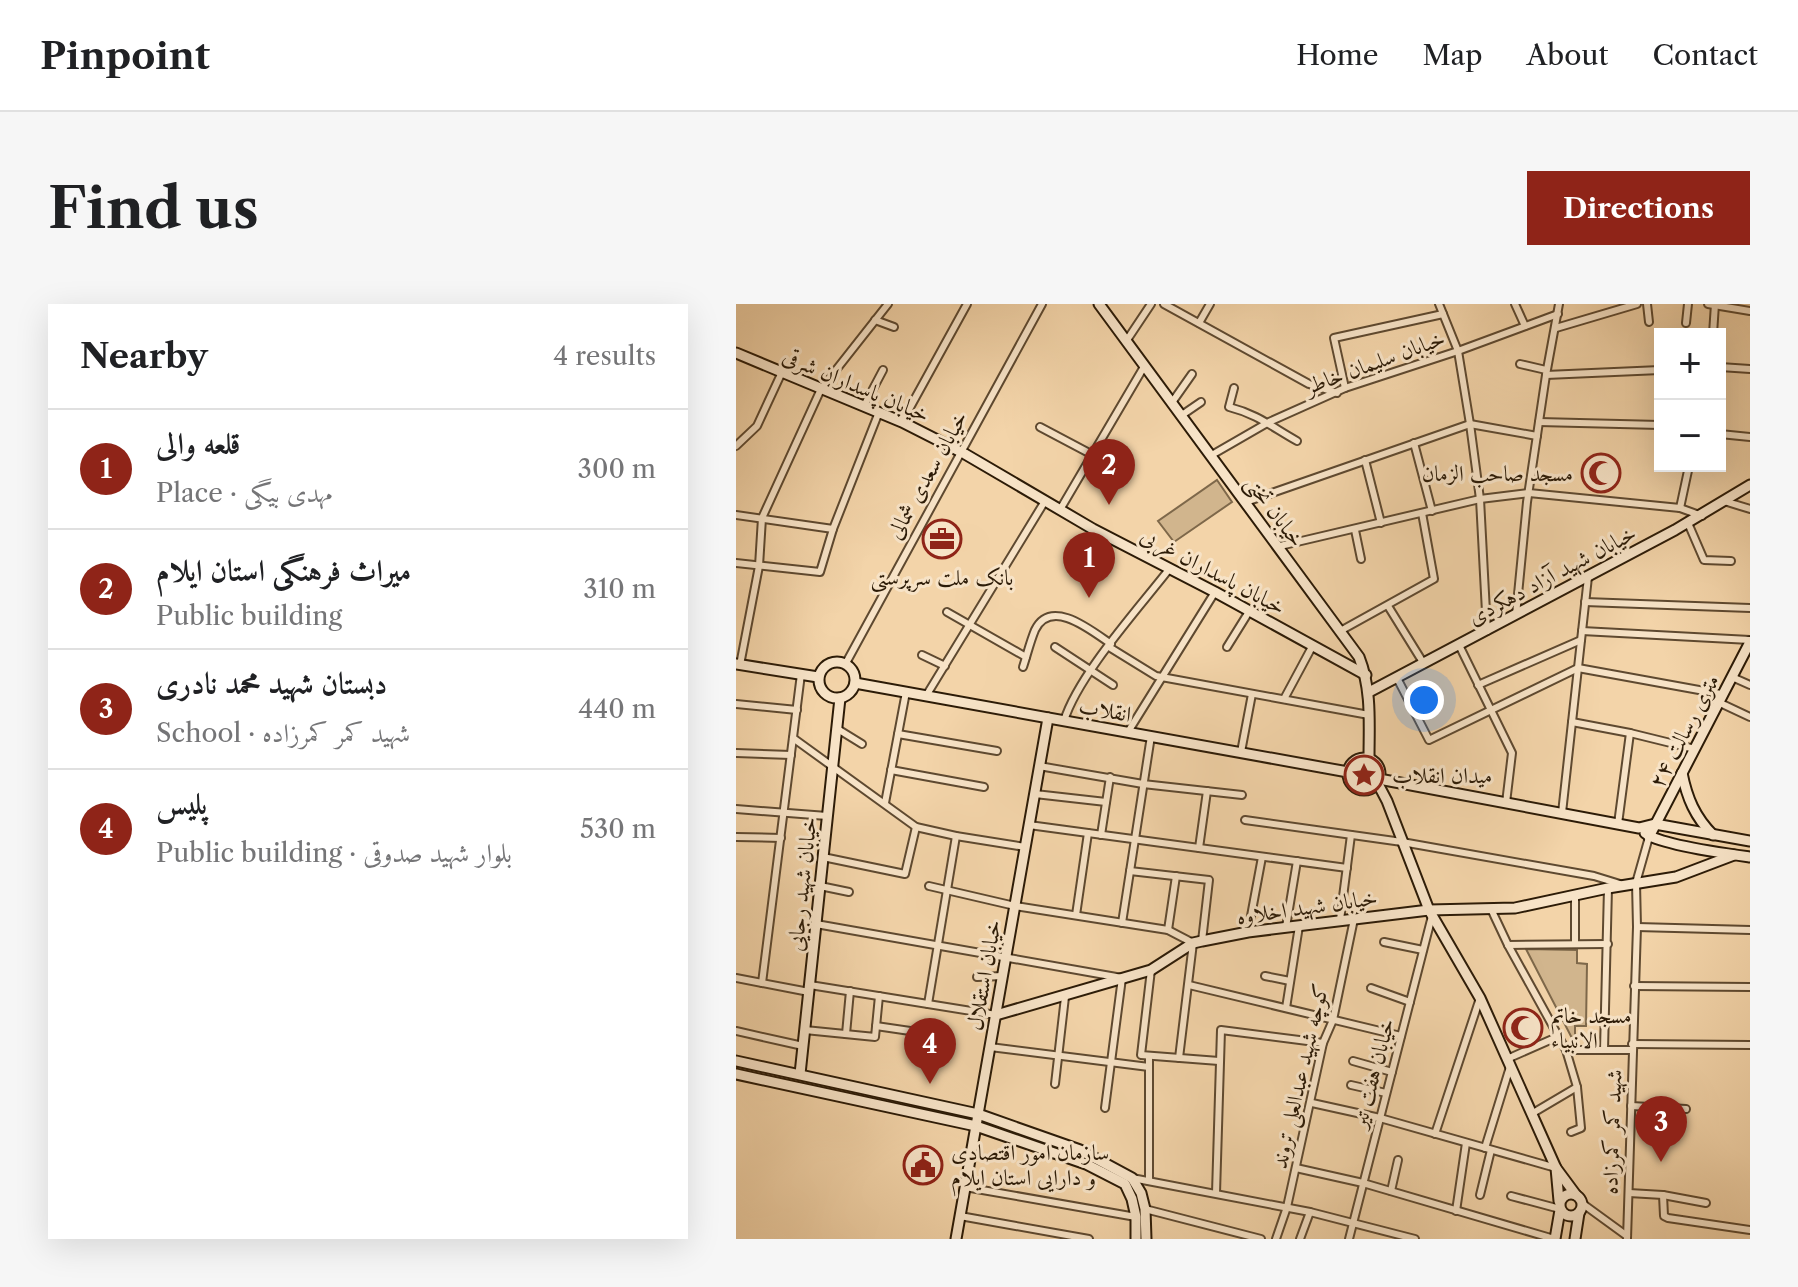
<!DOCTYPE html>
<html lang="en">
<head>
<meta charset="utf-8">
<style>
	:root { --surface:#fff; --page:#f6f6f6; --text:#202124; --muted:#757577; --line:#e0e0e0; --accent:#8f2418 }
	body { margin:0; font-family:"Libre Caslon Text",Amiri,serif; background:var(--page); color:var(--text) }
	.controls { position:absolute; right:24px; top:24px; display:grid; overflow:hidden; border-radius:0px; box-shadow:0 8px 32px #0002 }
	.controls button { width:72px; height:72px; display:grid; place-items:center; padding:0; border:0; border-bottom:2px solid var(--line); background:var(--surface); color:var(--text); font:40px sans-serif }
	.you { position:absolute; left:688px; top:396px; width:28px; height:28px; margin:-20px; border:6px solid #fff; border-radius:50%; background:#1a73e8; box-shadow:0 0 0 12px #1a73e833 }
	.badge { display:grid; place-items:center; width:52px; height:52px; border-radius:50%; background:var(--accent); color:#fff; font-size:26px; font-weight:700 }
	.pin { position:absolute; translate:-50% -66px; filter:drop-shadow(0 2px 4px #0008) }
	.pin::after { content:''; position:absolute; top:42px; width:28px; height:24px; background:inherit; clip-path:polygon(0 0,100% 0,50% 100%) }
	.list { margin:0; padding:0; list-style:none }
	h2 { display:flex; justify-content:space-between; align-items:center; height:104px; margin:0; padding:0 32px; font-size:34px }
	h2 small { font-size:26px; font-weight:400; color:var(--muted) }
	.list li { display:grid; grid-template-columns:52px 1fr auto; gap:24px; align-items:center; box-sizing:border-box; height:120px; padding:0 32px; border-top:2px solid var(--line) }
	.list b { display:block; font-size:30px; white-space:nowrap }
	.list p { margin:0; font-size:26px; white-space:nowrap; color:var(--muted) }
	.list em { font-size:26px; font-style:normal; color:var(--muted) }
	.map { position:relative; flex:none; width:1014px; height:935px; overflow:hidden; border-radius:0px }
	header { display:flex; align-items:center; gap:48px; box-sizing:border-box; height:112px; padding:0 40px; background:var(--surface); border-bottom:2px solid var(--line) }
	header strong { font-size:38px }
	nav { display:flex; gap:44px; margin-inline-start:auto; font-size:28px }
	.intro { display:flex; align-items:center; justify-content:space-between; box-sizing:border-box; height:192px; padding:0 48px }
	h1 { margin:0; font-size:56px }
	.button { padding:20px 36px; border-radius:0px; background:var(--accent); color:#fff; font-size:28px; font-weight:700 }
	main { display:flex; gap:48px; padding:0 48px }
	aside { flex:1; background:var(--surface); border-radius:0px; box-shadow:0 8px 32px #0002 }
	.map>svg:first-child { display:block }
	.green { fill:#d1b58d; stroke:#7e684a; stroke-width:2 }
	.lines { fill:none; stroke-linecap:round; stroke-linejoin:round }
	.street-casing { stroke:#5e4930; stroke-width:10 }
	.secondary-casing { stroke:#2c1b07; stroke-width:13 }
	.street { stroke:#f7e3c7; stroke-width:6 }
	.secondary { stroke:#f7e3c7; stroke-width:9 }
	.labels { text-anchor:middle; dominant-baseline:central; stroke-width:6; stroke-linejoin:round; paint-order:stroke }
	.street-label { font-size:22px; fill:#2c1b07; stroke:#f7e3c7 }
	.poi-label { font-size:22px; fill:#2c1b07; stroke:#f7e3c7; text-anchor:start }
</style>
</head>
<body>
<header>
<strong>Pinpoint</strong>
<nav><a>Home</a><a>Map</a><a>About</a><a>Contact</a></nav>
</header>
<div class="intro"><h1>Find us</h1><a class="button">Directions</a></div>
<main>
<aside>
<h2>Nearby<small>4 results</small></h2>
<ul class="list">
<li><span class="badge">1</span><div><b>قلعه والی</b><p>Place · مهدی بیگی</p></div><em>300 m</em></li>
<li><span class="badge">2</span><div><b>میراث فرهنگی استان ایلام</b><p>Public building</p></div><em>310 m</em></li>
<li><span class="badge">3</span><div><b>دبستان شهید محمد نادری</b><p>School · شهید کمر کمرزاده</p></div><em>440 m</em></li>
<li><span class="badge">4</span><div><b>پلیس</b><p>Public building · بلوار شهید صدوقی</p></div><em>530 m</em></li>
</ul>
</aside>
<div class="map">
<svg width="1014" height="935" viewBox="0 0 1014 935">
	<rect width="100%" height="100%" fill="#f3d4a9"/>
	<filter id="stains"><feTurbulence type="fractalNoise" baseFrequency=".0025" numOctaves="4"/><feColorMatrix values="0 0 0 0 .2 0 0 0 0 .09 0 0 0 0 .02 0 0 0 .5 -.17"/></filter>
	<radialGradient id="worn" r=".72"><stop offset=".6" stop-color="#630" stop-opacity="0"/><stop offset="1" stop-color="#630" stop-opacity=".3"/></radialGradient>
	<g class="green">
		<polygon points="481,176 496,198 438,238 422,217"/>
		<polygon points="790,645 841,646 841,659 851,660 850,722 839,722 839,740"/>
	</g>
	<g class="lines">
		<g class="street-casing">
			<g id="street">
				<polyline points="428,0 573,80 601,89"/>
				<polyline points="703,0 722,47 734,120 744,195 751,327"/>
				<polyline points="779,0 789,22"/>
				<polyline points="911,0 913,18"/>
				<polyline points="972,0 1014,7"/>
				<polyline points="139,16 158,23"/>
				<polyline points="463,19 474,0"/>
				<polyline points="950,19 952,0"/>
				<polyline points="820,24 901,0"/>
				<polyline points="977,30 979,0"/>
				<polyline points="391,36 415,0"/>
				<polyline points="784,60 810,66"/>
				<polyline points="984,63 1014,65"/>
				<polyline points="810,71 924,66"/>
				<path d="M498,84L493,103C521,110 536,123 561,137"/>
				<polyline points="609,84 598,34 707,10"/>
				<polyline points="437,97 456,70"/>
				<polyline points="128,102 147,66"/>
				<polyline points="446,111 465,98"/>
				<polyline points="166,118 231,0"/>
				<polyline points="803,118 924,121"/>
				<polyline points="304,123 355,150"/>
				<polyline points="984,130 1014,133"/>
				<polyline points="678,139 696,207"/>
				<polyline points="0,142 21,122 46,68"/>
				<polyline points="474,152 533,118 609,84 722,47 822,10"/>
				<polyline points="629,156 645,219"/>
				<polyline points="988,197 1014,205"/>
				<polyline points="510,198 734,120 801,132"/>
				<polyline points="325,204 409,61"/>
				<polyline points="944,204 953,162"/>
				<polyline points="0,211 97,225"/>
				<polyline points="952,219 968,256 995,257"/>
				<polyline points="619,226 625,255"/>
				<polyline points="544,242 744,195 793,189 944,204 966,212"/>
				<polyline points="0,259 84,268 97,225 143,108"/>
				<polyline points="849,298 1014,304"/>
				<polyline points="652,302 688,360"/>
				<polyline points="211,308 290,353"/>
				<polyline points="780,311 791,198 810,71 823,0"/>
				<polyline points="606,326 698,275 686,209"/>
				<polyline points="846,327 1014,336"/>
				<polyline points="723,341 776,449 770,499"/>
				<polyline points="319,343 377,381"/>
				<polyline points="373,343 420,372 633,411"/>
				<polyline points="491,343 514,306"/>
				<polyline points="186,351 209,362"/>
				<polyline points="110,359 306,0"/>
				<polyline points="4,361 23,262 26,214 85,85 152,0"/>
				<path d="M287,363C291,351 294,338 299,326C315,293 356,327 375,340"/>
				<polyline points="996,373 1014,381"/>
				<polyline points="661,374 693,436 842,364 985,390"/>
				<polyline points="742,381 845,336"/>
				<polyline points="190,392 309,197"/>
				<polyline points="548,395 577,341"/>
				<polyline points="982,398 1014,413"/>
				<polyline points="0,400 61,406"/>
				<path d="M328,417C342,371 403,304 434,264"/>
				<polyline points="836,418 894,429 959,445"/>
				<polyline points="100,424 126,440"/>
				<polyline points="392,428 479,288"/>
				<polyline points="162,430 261,447"/>
				<polyline points="57,434 180,523 220,532 289,543"/>
				<polyline points="505,448 516,390"/>
				<polyline points="0,449 55,451"/>
				<polyline points="303,462 407,480 506,491"/>
				<polyline points="155,466 248,483"/>
				<polyline points="299,490 370,498"/>
				<polyline points="149,499 170,388"/>
				<polyline points="0,505 91,512"/>
				<polyline points="826,509 852,273"/>
				<polyline points="509,516 666,538 858,572 884,580"/>
				<polyline points="882,520 894,429"/>
				<polyline points="293,521 611,564"/>
				<polyline points="365,531 374,473"/>
				<polyline points="0,533 45,534"/>
				<polyline points="463,544 471,487"/>
				<polyline points="87,553 169,570 180,523"/>
				<polyline points="394,567 473,576 466,637"/>
				<polyline points="84,582 113,588"/>
				<polyline points="193,582 279,602 432,626 457,639 443,754"/>
				<polyline points="839,592 839,640"/>
				<polyline points="756,607 772,641 830,746 841,783 845,824 835,828"/>
				<polyline points="340,611 352,529"/>
				<polyline points="604,616 615,531"/>
				<polyline points="386,619 415,432"/>
				<polyline points="80,620 386,674 369,804"/>
				<polyline points="550,623 561,557"/>
				<polyline points="901,623 1014,626"/>
				<polyline points="432,626 440,572"/>
				<polyline points="512,628 526,553"/>
				<polyline points="648,638 687,646"/>
				<polyline points="772,641 872,640"/>
				<polyline points="415,666 405,751 483,757"/>
				<polyline points="529,672 554,677"/>
				<polyline points="241,673 267,672"/>
				<polyline points="0,674 73,688"/>
				<polyline points="26,679 65,370"/>
				<polyline points="74,681 260,711"/>
				<polyline points="453,681 665,732"/>
				<polyline points="898,682 1014,683"/>
				<polyline points="635,684 674,698"/>
				<polyline points="192,700 220,532"/>
				<polyline points="550,704 563,622"/>
				<polyline points="140,722 181,728"/>
				<polyline points="69,726 139,733 143,692"/>
				<polyline points="0,727 67,742"/>
				<polyline points="110,730 114,687"/>
				<polyline points="896,740 1014,741"/>
				<polyline points="254,743 413,763"/>
				<polyline points="830,746 896,746"/>
				<polyline points="868,746 872,584"/>
				<polyline points="413,752 413,877"/>
				<polyline points="771,755 821,733"/>
				<polyline points="617,757 656,768"/>
				<polyline points="319,780 329,693"/>
				<polyline points="615,781 650,789"/>
				<polyline points="576,799 644,814 820,864"/>
				<polyline points="895,802 950,805"/>
				<polyline points="797,809 841,783"/>
				<polyline points="699,830 744,694"/>
				<polyline points="749,844 774,763"/>
				<polyline points="560,864 627,879 818,935"/>
				<polyline points="396,874 574,908 679,935"/>
				<polyline points="229,883 400,913"/>
				<polyline points="655,887 662,856"/>
				<polyline points="480,889 485,726 587,739"/>
				<polyline points="893,889 927,891 970,899"/>
				<polyline points="744,891 755,846"/>
				<polyline points="927,891 928,912 932,914 1014,926"/>
				<polyline points="775,892 824,905"/>
				<polyline points="847,900 891,932"/>
				<polyline points="409,905 525,935"/>
				<polyline points="720,907 730,839"/>
				<polyline points="224,912 353,935"/>
				<polyline points="540,935 551,903 587,739 597,716 618,615"/>
				<polyline points="564,935 574,908"/>
				<polyline points="613,935 696,612"/>
				<polyline points="891,935 901,623 900,579 913,533"/>
			</g>
		</g>
		<g class="secondary-casing">
			<g id="secondary">
				<path d="M363,0L623,353C636,386 633,420 633,455"/>
				<polyline points="0,49 166,118 229,150 357,225 479,288 630,371"/>
				<circle cx="101" cy="376" r="18"/>
				<polyline points="0,360 82,373"/>
				<polyline points="119,379 612,468"/>
				<polyline points="633,388 939,226 1014,181"/>
				<circle cx="628" cy="470" r="16"/>
				<path d="M946,469C951,494 959,513 977,531"/>
				<polyline points="643,475 903,524 919,520 1014,537"/>
				<polyline points="641,478 651,497 693,606 744,694 820,864 840,891"/>
				<path d="M909,529C924,541 992,550 1014,553"/>
				<polyline points="913,533 1014,338"/>
				<polyline points="260,711 415,666 457,639 466,637 512,628 693,606 779,604 872,584 940,573 998,551"/>
				<polyline points="0,757 242,810 344,846 396,874 405,889 409,905 410,935"/>
				<polyline points="0,770 240,822 350,860 389,880 396,895 400,913 400,935"/>
				<polyline points="64,770 104,394"/>
				<polyline points="820,864 823,897"/>
				<circle cx="835" cy="901" r="11"/>
				<polyline points="220,935 312,414"/>
				<polyline points="819,935 824,906"/>
				<polyline points="839,935 843,909"/>
			</g>
		</g>
		<use href="#street" class="street"/>
		<use href="#secondary" class="secondary"/>
	</g>
	<defs>
		<g id="mosque-ring" transform="scale(2)"><circle r="9.5" fill="#f7e3c7" stroke="#8f2418" stroke-width="1.5"/><path d="M3.5-4.9A6 6 0 1 0 3.5 4.9A5 5 0 1 1 3.5-4.9Z" fill="#8f2418"/></g>
		<g id="office-ring" transform="scale(2)"><circle r="9.5" fill="#f7e3c7" stroke="#8f2418" stroke-width="1.5"/><path d="M-6-3h4V-5.5h4V-3h4V5H-6ZM-1-4.5V-3h2v-1.5ZM-6 0V1H6V0Z" fill="#8f2418"/></g>
		<g id="sight-ring" transform="scale(2)"><circle r="9.5" fill="#f7e3c7" stroke="#8f2418" stroke-width="1.5"/><path d="M0-6L1.8-2.2L6-1.7L2.9 1.2L3.7 5.4L0 3.3L-3.7 5.4L-2.9 1.2L-6-1.7L-1.8-2.2Z" fill="#8f2418"/></g>
		<g id="civic-ring" transform="scale(2)"><circle r="9.5" fill="#f7e3c7" stroke="#8f2418" stroke-width="1.5"/><path d="M-.6-6.5H3V-4.5H.6V-3L4-1V1h2V6H-6V1h2V-1L-.6-3ZM-1.2 2.5V6h2.4V2.5Z" fill="#8f2418"/></g>
	</defs>
	<g fill-rule="evenodd">
		<use href="#mosque-ring" x="865" y="169"/>
		<use href="#office-ring" x="206" y="235"/>
		<use href="#sight-ring" x="628" y="471"/>
		<use href="#mosque-ring" x="787" y="724"/>
		<use href="#civic-ring" x="187" y="861"/>
	</g>
	<g class="labels">
		<g class="street-label">
			<text transform="translate(639 58) rotate(-20)">خیابان سلیمان خاطر</text>
			<text transform="translate(120 81) rotate(23)">خیابان پاسداران شرقی</text>
			<text transform="translate(191 171) rotate(-61)">خیابان سعدی شمالی</text>
			<text transform="translate(539 207) rotate(53)">خیابان تختی</text>
			<text transform="translate(477 267) rotate(28)">خیابان پاسداران غربی</text>
			<text transform="translate(816 271) rotate(-28)">خیابان شهید آزاد دهکردی</text>
			<text transform="translate(369 406) rotate(10)">انقلاب</text>
			<text transform="translate(948 427) rotate(-62)">۲۴ متری رسالت</text>
			<text transform="translate(66 580) rotate(-84)">خیابان شهید رجایی</text>
			<text transform="translate(571 603) rotate(-8)">خیابان شهید اخلاوه</text>
			<text transform="translate(248 671) rotate(-80)">خیابان استقلال</text>
			<text transform="translate(637 769) rotate(-75)">خیابان هفت تیر</text>
			<text transform="translate(564 772) rotate(-77)">کوچه شهید عبدالعلی تروند</text>
			<text transform="translate(876 828) rotate(-88)">شهید کمر کمرزاده</text>
		</g>
		<g class="poi-label">
			<text x="837" y="169" text-anchor="end">مسجد صاحب الزمان</text>
			<text x="206" y="273" text-anchor="middle">بانک ملت سرپرستی</text>
			<text x="656" y="471">میدان انقلاب</text>
			<text x="815" y="711">مسجد خاتم<tspan x="815" dy="25">الانبیاء</tspan></text>
			<text x="215" y="848">سازمان امور اقتصادی<tspan x="215" dy="25">و دارایی استان ایلام</tspan></text>
		</g>
	</g>
	<rect width="100%" height="100%" filter="url(#stains)"/>
	<rect width="100%" height="100%" fill="url(#worn)"/>
</svg>
<div class="controls">
<button>+</button>
<button>−</button>
</div>
<div class="you"></div>
<div class="pin badge" style="left:353px;top:294px">1</div>
<div class="pin badge" style="left:373px;top:201px">2</div>
<div class="pin badge" style="left:925px;top:858px">3</div>
<div class="pin badge" style="left:194px;top:780px">4</div>
</div>
</main>
</body>
</html>
